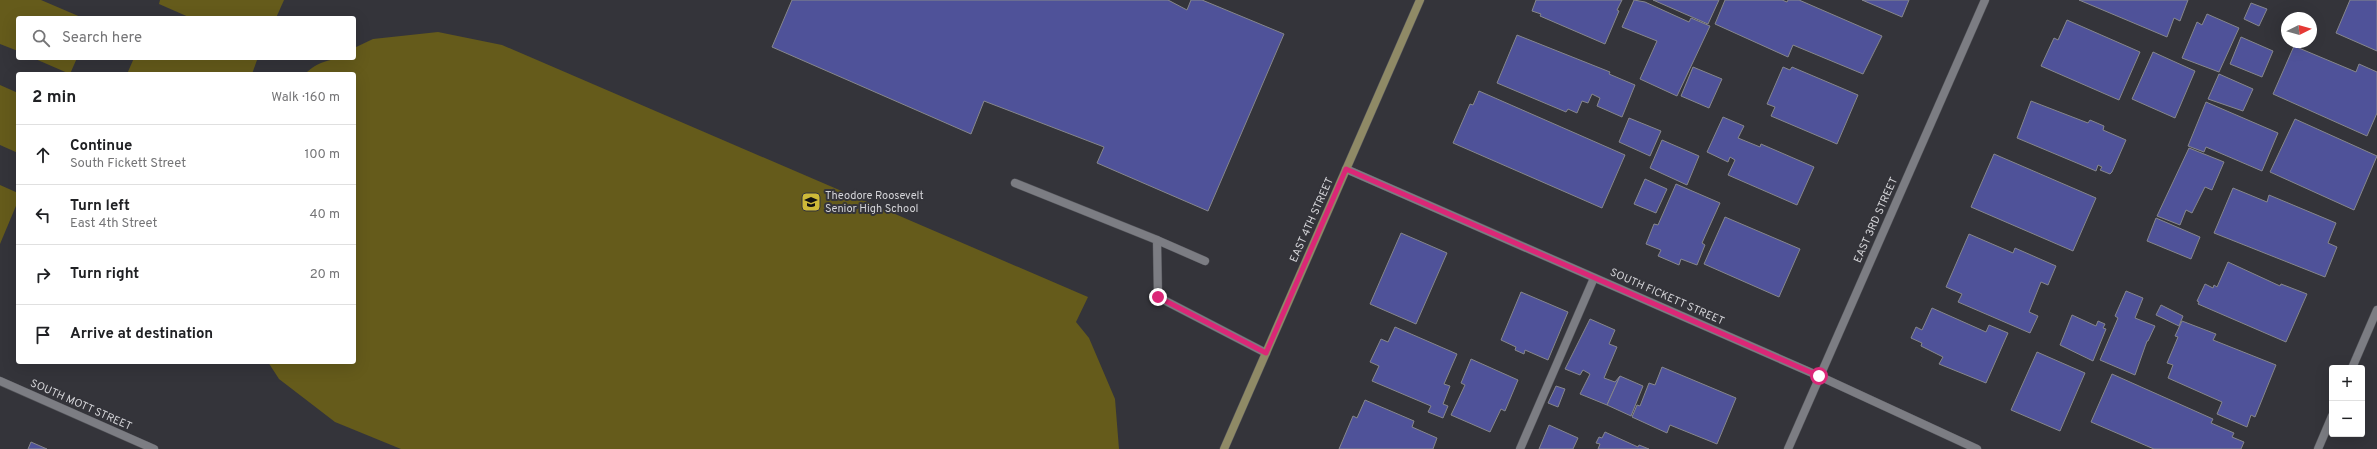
<!DOCTYPE html>
<html lang="en">
<head>
<meta charset="utf-8">
<style>
	:root { --surface:#fff; --page:#f2f2f2; --text:#202124; --muted:#757577; --line:#e0e0e0 }
	body { margin:0; font-family:Overpass,sans-serif; background:var(--page); color:var(--text) }
	.controls { position:absolute; right:12px; bottom:12px; display:grid; overflow:hidden; border-radius:4px; box-shadow:0 4px 16px #0002 }
	.controls button { width:36px; height:36px; display:grid; place-items:center; padding:0; border:0; border-bottom:1px solid var(--line); background:var(--surface); color:var(--text); font:20px sans-serif }
	.compass { position:absolute; left:2281px; top:12px; width:36px; height:36px; border-radius:50%; background:var(--surface); box-shadow:0 4px 16px #0002; rotate:85deg }
	.stop { position:absolute; width:12px; height:12px; margin:-9px; border:3px solid #db2777; border-radius:50%; background:#fff }
	.stop.end { background:#db2777; border-color:#fff; box-shadow:0 1px 4px #0008 }
	.list { margin:0; padding:0; list-style:none }
	h2 { display:flex; justify-content:space-between; align-items:center; height:52px; margin:0; padding:0 16px; font-size:17px }
	h2 small { font-size:13px; font-weight:400; color:var(--muted) }
	.list li { display:grid; grid-template-columns:26px 1fr auto; gap:12px; align-items:center; box-sizing:border-box; height:60px; padding:0 16px; border-top:1px solid var(--line) }
	.list b { display:block; font-size:15px; white-space:nowrap }
	.list p { margin:0; font-size:13px; white-space:nowrap; color:var(--muted) }
	.list em { font-size:13px; font-style:normal; color:var(--muted) }
	.icon { flex:none; width:22px; height:22px; fill:none; stroke:currentColor; stroke-width:2; stroke-linecap:round; stroke-linejoin:round }
	.map { position:relative; flex:none; width:2377px; height:449px; overflow:hidden }
	.search { position:absolute; background:var(--surface); box-shadow:0 4px 16px #0002; left:16px; top:16px; width:340px; height:44px; display:flex; align-items:center; gap:10px; box-sizing:border-box; padding:0 14px; border-radius:4px; color:var(--muted); font-size:15px }
	.panel { position:absolute; background:var(--surface); box-shadow:0 4px 16px #0002; left:16px; top:72px; width:340px; height:292px; border-radius:4px }
	.map>svg:first-child { display:block }
	.green { fill:#655b1b }
	.building { fill:#4f5299; stroke:#86878c }
	.lines { fill:none; stroke-linecap:round; stroke-linejoin:round }
	.lane-casing { stroke:#525358; stroke-width:9 }
	.street-casing { stroke:#525358; stroke-width:9 }
	.secondary-casing { stroke:#525358; stroke-width:9 }
	.lane { stroke:#7c7d83; stroke-width:8 }
	.street { stroke:#7c7d83; stroke-width:8 }
	.secondary { stroke:#8f8a66; stroke-width:8 }
	.route { stroke:#db2777; stroke-width:5 }
	.labels { text-anchor:middle; dominant-baseline:central; stroke-width:4; stroke-linejoin:round; paint-order:stroke }
	.poi-label { font-size:11px; fill:#d3d3d7; stroke:#34343a; text-anchor:start }
	.street-label { font-size:11px; fill:#d3d3d7; stroke:#34343a }
</style>
</head>
<body>
<div class="map">
<svg width="2377" height="449" viewBox="0 0 2377 449">
	<rect width="100%" height="100%" fill="#34343a"/>
	<g class="green">
		<polygon points="0,0 41,0 83,18 18,18 18,51 0,44"/>
		<polygon points="160,0 284,0 276,18 191,18 159,4"/>
		<path d="M438,32L502,45L1088,297L1076,322L1089,338L1115,399L1119,449H401L335,422L279,379L268,362H354V74H305C319,60 335,58 354,58V48L373,39Z"/>
		<polygon points="33,58 77,58 70,74"/>
		<polygon points="134,58 252,58 257,60 252,74 127,74"/>
		<polygon points="0,85 18,93 18,153 0,145"/>
		<polygon points="0,185 18,193 18,201 0,244"/>
	</g>
	<g class="building">
		<polygon points="792,0 1168,0 1187,10 1191,0 1202,0 1284,34 1208,211 1097,163 1104,147 984,101 971,134 772,47"/>
		<polygon points="1536,0 1622,0 1617,10 1619,11 1605,44 1540,16 1541,14 1532,11"/>
		<polygon points="1634,0 1645,2 1689,22 1691,18 1710,26 1677,96 1640,79 1657,41 1622,27"/>
		<polygon points="1653,0 1719,0 1708,24"/>
		<polygon points="1725,0 1782,0 1787,2 1788,0 1799,0 1882,36 1863,74 1793,45 1788,57 1715,24"/>
		<polygon points="1862,0 1909,0 1902,17"/>
		<polygon points="2079,0 2188,0 2180,21 2174,18 2167,37"/>
		<polygon points="2350,0 2377,0 2377,51 2336,33"/>
		<polygon points="2251,3 2267,9 2259,26 2244,19"/>
		<polygon points="2207,14 2239,28 2219,72 2182,58 2197,22 2202,25"/>
		<polygon points="2067,20 2140,52 2119,100 2041,66 2054,38 2058,40"/>
		<polygon points="1517,35 1610,72 1609,74 1635,85 1622,117 1597,106 1600,98 1592,94 1588,103 1582,101 1577,113 1568,109 1566,112 1497,83"/>
		<polygon points="2241,37 2273,51 2262,77 2230,64"/>
		<polygon points="2294,46 2356,72 2359,64 2377,72 2377,113 2367,136 2273,94"/>
		<polygon points="2153,52 2195,71 2175,118 2132,99"/>
		<polygon points="1693,67 1722,79 1709,108 1681,96"/>
		<polygon points="1783,67 1790,70 1792,67 1858,95 1837,144 1771,116 1775,107 1767,104"/>
		<polygon points="2219,74 2253,89 2243,111 2208,99"/>
		<polygon points="1479,91 1625,155 1602,208 1453,143 1470,104 1473,105"/>
		<polygon points="2031,101 2088,123 2090,120 2104,126 2103,130 2126,140 2112,172 2110,174 2100,170 2102,167 2098,165 2096,171 2017,138"/>
		<polygon points="2206,102 2278,133 2262,171 2206,147 2204,152 2188,146"/>
		<polygon points="1723,117 1744,126 1738,138 1760,147 1761,144 1814,167 1797,205 1728,175 1735,160 1730,157 1728,162 1707,152"/>
		<polygon points="1629,118 1661,131 1650,156 1619,142"/>
		<polygon points="2295,119 2377,156 2354,210 2270,172"/>
		<polygon points="1662,140 1699,156 1687,185 1650,168"/>
		<polygon points="2189,148 2224,162 2212,190 2205,187 2192,213 2186,210 2180,225 2157,216"/>
		<polygon points="1994,154 2096,198 2073,251 1971,207"/>
		<polygon points="1645,179 1667,189 1656,213 1634,204"/>
		<polygon points="1676,184 1720,203 1702,243 1705,245 1697,265 1681,259 1679,265 1658,256 1661,250 1646,244 1654,224 1658,225"/>
		<polygon points="2233,188 2267,202 2269,195 2336,223 2328,243 2337,247 2325,277 2214,233"/>
		<polygon points="1725,217 1800,249 1779,297 1704,264"/>
		<polygon points="2156,218 2200,237 2191,259 2147,241"/>
		<polygon points="1401,233 1447,253 1416,324 1370,304"/>
		<polygon points="1969,234 2013,253 2015,248 2056,266 2048,285 2041,282 2029,312 2038,316 2030,333 1958,302 1962,294 1946,287"/>
		<polygon points="2228,262 2280,286 2281,284 2307,294 2286,342 2198,304 2199,302 2197,301 2205,284 2213,288 2214,285 2217,287"/>
		<polygon points="2126,291 2143,298 2135,318 2155,326 2148,341 2147,341 2135,375 2100,360 2118,318 2115,316"/>
		<polygon points="1521,292 1568,312 1548,360 1525,350 1524,354 1515,350 1516,347 1501,340"/>
		<polygon points="2161,305 2183,316 2179,326 2156,315"/>
		<polygon points="1932,308 1986,332 1989,325 2008,333 1986,383 1939,364 1943,357 1921,346 1922,343 1911,338 1916,327 1922,330"/>
		<polygon points="2072,315 2096,326 2098,321 2105,324 2103,328 2106,329 2093,361 2060,345"/>
		<polygon points="1590,319 1615,330 1609,344 1617,347 1604,378 1615,382 1620,376 1607,405 1580,394 1590,374 1583,370 1580,375 1565,369"/>
		<polygon points="2182,321 2216,334 2213,340 2276,365 2255,417 2251,415 2247,427 2217,414 2222,402 2168,378 2173,365 2167,363 2178,337 2175,336"/>
		<polygon points="1395,327 1457,354 1444,384 1450,386 1443,404 1448,406 1443,418 1428,412 1431,406 1372,381 1379,366 1370,362 1381,339 1388,342"/>
		<polygon points="2037,352 2085,373 2060,431 2011,410"/>
		<polygon points="1471,359 1518,380 1505,411 1501,409 1490,432 1451,415 1465,385 1461,383"/>
		<polygon points="1662,367 1736,398 1717,444 1670,425 1667,433 1632,417 1637,405 1640,406 1649,383 1655,385"/>
		<polygon points="2112,374 2213,419 2211,423 2234,433 2232,437 2244,442 2241,449 2154,449 2091,422"/>
		<polygon points="1620,376 1643,386 1631,416 1607,405"/>
		<polygon points="1556,386 1565,389 1558,407 1548,403"/>
		<polygon points="1365,400 1414,421 1412,427 1437,438 1433,449 1339,449 1353,416 1357,418"/>
		<polygon points="1549,425 1578,438 1573,449 1539,449"/>
		<polygon points="1605,432 1638,447 1639,445 1649,449 1598,449 1600,444 1596,443 1599,437 1602,438"/>
		<polygon points="31,442 47,449 28,449"/>
	</g>
	<g class="lines">
		<g class="lane-casing">
			<g id="lane">
				<polyline points="1015,183 1157,240 1158,297 1266,353"/>
				<polyline points="1157,240 1205,261"/>
				<polyline points="1520,449 1594,278"/>
			</g>
		</g>
		<g class="street-casing">
			<g id="street">
				<polyline points="1346,169 1819,376 1977,449"/>
				<polyline points="2352,368 2377,310"/>
				<polyline points="0,381 154,449"/>
				<polyline points="1788,449 1985,0"/>
				<polyline points="2318,449 2332,416"/>
			</g>
		</g>
		<g class="secondary-casing">
			<polyline id="secondary" points="1224,449 1420,0"/>
		</g>
		<use href="#lane" class="lane"/>
		<use href="#street" class="street"/>
		<use href="#secondary" class="secondary"/>
	</g>
	<g class="lines">
		<polyline class="route" points="1158,297 1266,353 1346,169 1819,376"/>
	</g>
	<defs>
		<g id="school-square" transform="scale(1)"><rect x="-9" y="-9" width="18" height="18" rx="4" fill="#cdb938" stroke="#34343a"/><path d="M0-5L7-2L0 1L-7-2ZM-4 1L0 2.5L4 1V4Q0 6-4 4Z" fill="#111"/></g>
	</defs>
	<g fill-rule="evenodd">
		<use href="#school-square" x="811" y="202"/>
	</g>
	<g class="labels">
		<g class="poi-label">
			<text x="825" y="196">Theodore Roosevelt<tspan x="825" dy="13">Senior High School</tspan></text>
		</g>
		<g class="street-label">
			<text transform="translate(1312 220) rotate(-66)">EAST 4TH STREET</text>
			<text transform="translate(1876 220) rotate(-66)">EAST 3RD STREET</text>
			<text transform="translate(1667 297) rotate(24)">SOUTH FICKETT STREET</text>
			<text transform="translate(81 405) rotate(24)">SOUTH MOTT STREET</text>
		</g>
	</g>
</svg>
<div class="controls">
<button>+</button>
<button>−</button>
</div>
<svg class="compass" viewBox="-18 -18 36 36"><path d="M0-13l5 13h-10z" fill="#e53935"/><path d="M0 13l5-13h-10z" fill="#757577"/></svg>
<div class="stop" style="left:1819px;top:376px"></div>
<div class="stop end" style="left:1158px;top:297px"></div>
<div class="search"><svg class="icon" aria-label="search" viewBox="0 0 24 24"><circle cx="10" cy="10" r="6"/><path d="M15 15l6 6"/></svg>Search here</div>
<section class="panel">
<h2>2 min<small>Walk · 160 m</small></h2>
<ul class="list">
<li><svg class="icon" aria-label="ahead" viewBox="0 0 24 24"><path d="M12 20V5M6 11l6-6 6 6"/></svg><div><b>Continue</b><p>South Fickett Street</p></div><em>100 m</em></li>
<li><svg class="icon" aria-label="left" viewBox="0 0 24 24"><path d="M17 20v-9H6M10 6l-5 5 5 5"/></svg><div><b>Turn left</b><p>East 4th Street</p></div><em>40 m</em></li>
<li><svg class="icon" aria-label="right" viewBox="0 0 24 24"><path d="M7 20v-9h11M14 6l5 5-5 5"/></svg><div><b>Turn right</b></div><em>20 m</em></li>
<li><svg class="icon" aria-label="arrive" viewBox="0 0 24 24"><path d="M6 21V4h12l-3 4 3 4H6"/></svg><div><b>Arrive at destination</b></div></li>
</ul>
</section>
</div>
</body>
</html>
